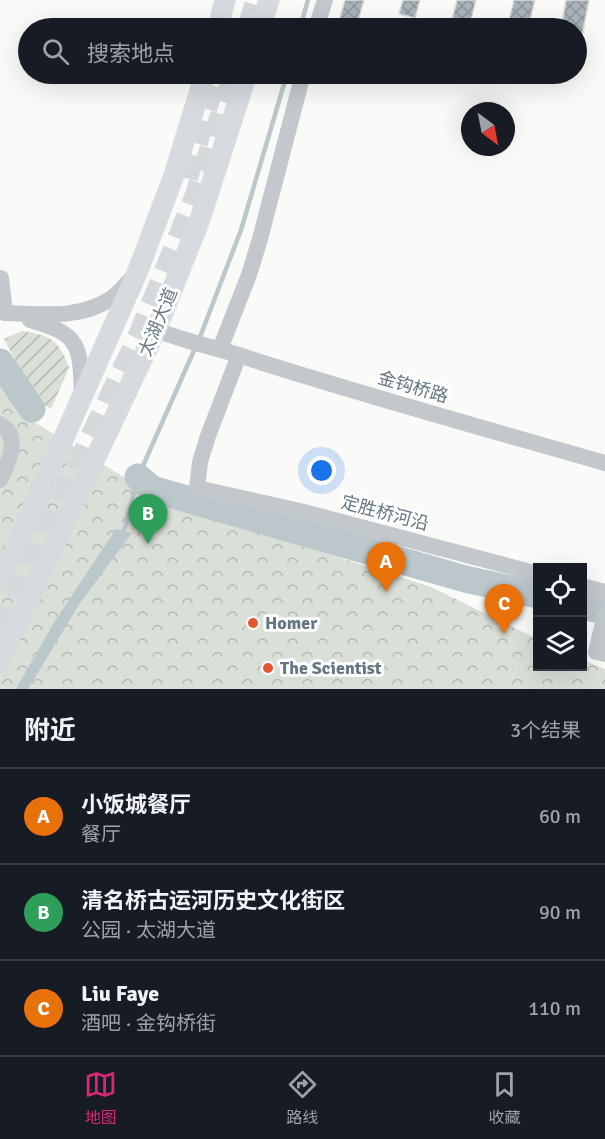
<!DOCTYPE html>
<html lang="zh">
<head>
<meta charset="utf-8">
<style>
	:root { --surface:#171b24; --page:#20242c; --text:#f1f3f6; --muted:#9ea1a6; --line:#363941; --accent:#db2777 }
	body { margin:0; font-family:Signika,"Noto Sans SC",sans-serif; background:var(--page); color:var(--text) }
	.controls { position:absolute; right:18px; bottom:18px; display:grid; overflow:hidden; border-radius:0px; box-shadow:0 6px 24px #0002 }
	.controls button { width:54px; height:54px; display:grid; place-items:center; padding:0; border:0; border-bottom:2px solid var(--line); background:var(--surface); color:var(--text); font:30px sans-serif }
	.compass { position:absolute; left:461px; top:102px; width:54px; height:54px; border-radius:50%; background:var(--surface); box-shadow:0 6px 24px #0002; rotate:148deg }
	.you { position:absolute; left:322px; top:471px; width:21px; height:21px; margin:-15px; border:4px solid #fff; border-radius:50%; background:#1a73e8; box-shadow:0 0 0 9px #1a73e833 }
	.badge { display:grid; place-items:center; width:39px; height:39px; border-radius:50%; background:var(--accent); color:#fff; font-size:20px; font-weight:700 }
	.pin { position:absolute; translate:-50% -50px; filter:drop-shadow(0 2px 3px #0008) }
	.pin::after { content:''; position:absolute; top:32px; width:21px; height:18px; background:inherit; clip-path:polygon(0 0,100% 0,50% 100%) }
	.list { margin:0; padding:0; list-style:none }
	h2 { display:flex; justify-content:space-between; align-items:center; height:78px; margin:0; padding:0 24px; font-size:26px }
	h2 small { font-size:20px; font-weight:400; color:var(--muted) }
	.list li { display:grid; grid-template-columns:39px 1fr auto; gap:18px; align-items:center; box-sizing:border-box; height:96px; padding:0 24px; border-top:2px solid var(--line) }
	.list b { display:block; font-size:22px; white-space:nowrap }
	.list p { margin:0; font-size:20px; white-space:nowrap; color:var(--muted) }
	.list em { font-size:20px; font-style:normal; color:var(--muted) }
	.icon { flex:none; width:33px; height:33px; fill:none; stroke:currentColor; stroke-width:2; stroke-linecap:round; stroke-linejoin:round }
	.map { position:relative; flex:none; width:605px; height:689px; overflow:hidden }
	.search { position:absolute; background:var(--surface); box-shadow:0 6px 24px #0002; left:18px; right:18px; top:18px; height:66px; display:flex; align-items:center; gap:15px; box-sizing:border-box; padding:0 21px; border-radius:33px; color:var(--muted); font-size:22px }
	.sheet { height:366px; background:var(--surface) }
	nav { display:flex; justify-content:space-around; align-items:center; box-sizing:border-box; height:84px; border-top:2px solid var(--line); background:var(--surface); font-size:16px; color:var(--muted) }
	nav a { display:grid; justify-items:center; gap:3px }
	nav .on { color:var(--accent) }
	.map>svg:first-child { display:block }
	.forest { fill:url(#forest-crowns) }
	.garden { fill:url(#garden-furrows) }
	.water { fill:#bbc7cb }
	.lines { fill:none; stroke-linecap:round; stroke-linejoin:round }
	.stream { stroke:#bbc7cb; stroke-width:4.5 }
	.river { stroke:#bbc7cb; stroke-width:27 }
	.building { fill:url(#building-cross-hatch); stroke:#dcdcda; stroke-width:1.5 }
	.highway-tunnel { stroke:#d5d9db; stroke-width:24; stroke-dasharray:24 12; stroke-linecap:butt }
	.minor { stroke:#c3c8cc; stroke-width:16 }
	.major { stroke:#d6dbdf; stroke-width:21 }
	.poi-dot { fill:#e4572e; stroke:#fff; stroke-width:2 }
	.labels { text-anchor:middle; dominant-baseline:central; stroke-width:6; stroke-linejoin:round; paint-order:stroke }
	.street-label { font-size:18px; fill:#657683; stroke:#fff }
	.poi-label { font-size:18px; font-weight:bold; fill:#657683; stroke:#fff; text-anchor:start }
</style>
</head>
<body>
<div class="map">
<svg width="605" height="689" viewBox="0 0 605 689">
	<defs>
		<pattern id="forest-crowns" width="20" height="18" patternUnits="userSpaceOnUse" patternTransform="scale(1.5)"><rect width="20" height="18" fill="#dadfd7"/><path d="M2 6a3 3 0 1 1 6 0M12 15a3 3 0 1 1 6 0" fill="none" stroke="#b4b9b4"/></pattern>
		<pattern id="garden-furrows" width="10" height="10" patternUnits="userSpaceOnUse" patternTransform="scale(1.5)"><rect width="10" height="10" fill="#dadfd7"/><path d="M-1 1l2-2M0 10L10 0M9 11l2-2" fill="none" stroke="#b4b9b4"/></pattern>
		<pattern id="building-cross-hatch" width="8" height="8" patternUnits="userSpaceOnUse" patternTransform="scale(1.5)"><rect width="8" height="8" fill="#aab3b9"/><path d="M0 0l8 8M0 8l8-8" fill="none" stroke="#8e969c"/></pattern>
	</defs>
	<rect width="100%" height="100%" fill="#fafaf8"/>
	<polygon class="forest" points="0,378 26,417 161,500 431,587 537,639 538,666 582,666 583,660 605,669 605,689 0,689"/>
	<path class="garden" d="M22,331C51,335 59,340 69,368L51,409L36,400L4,339Z"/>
	<polygon class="water" points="116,529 132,533 80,603 28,689 16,689 55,621"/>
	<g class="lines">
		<g class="stream">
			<polyline points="300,28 308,0"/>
			<polyline points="120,536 124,531 138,477 200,337 241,230 287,74"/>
		</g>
		<g class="river">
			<polyline points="0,362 32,409"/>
			<polyline points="138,477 152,489 465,579 538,595"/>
			<polyline points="582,606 605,611"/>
		</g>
	</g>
	<g class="building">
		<polygon points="345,0 364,0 356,28 337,28"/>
		<polygon points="403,0 420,0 415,18 399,14"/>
		<polygon points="457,0 476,0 469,28 450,28"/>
		<polygon points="514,0 535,0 528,28 507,28"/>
		<polygon points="566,0 589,0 577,62 576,28 561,28"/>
	</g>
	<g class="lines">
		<g class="highway-tunnel">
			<polyline points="249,28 258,0"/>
			<polyline points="186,178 213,82"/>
			<polyline points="0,632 139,338 197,195 235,74"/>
		</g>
		<g class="minor">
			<polyline points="316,28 325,0"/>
			<polyline points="1,278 5,313"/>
			<path d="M5,313C42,314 79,320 112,298C119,293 126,284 132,278"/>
			<path d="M30,320C80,334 80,345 82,393"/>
			<path d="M156,330C190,343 226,350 260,362C374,398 490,430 605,463"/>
			<polyline points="220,349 249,275 260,239 303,74"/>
			<polyline points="239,355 208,436 200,462 197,488 304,512 538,574"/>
			<path d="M0,424C3,427 6,428 8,431C18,445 6,467 0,480"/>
			<polyline points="582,586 605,592"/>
			<polyline points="605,615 596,652 605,654"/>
		</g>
		<g class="major">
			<polyline points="218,28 225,0"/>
			<polyline points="260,28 269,0"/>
			<polyline points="0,579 16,546 137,273 173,178 205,74"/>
			<polyline points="0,659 156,330 199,222 247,74"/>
		</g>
	</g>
	<g class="poi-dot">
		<circle cx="253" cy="623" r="6"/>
		<circle cx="268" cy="668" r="6"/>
	</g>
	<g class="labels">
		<g class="street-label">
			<text transform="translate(158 322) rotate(-67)">太湖大道</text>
			<text transform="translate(413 387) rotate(16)">金钩桥路</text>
			<text transform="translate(385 513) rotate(15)">定胜桥河沿</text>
		</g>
		<g class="poi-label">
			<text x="265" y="623">Homer</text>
			<text x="280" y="668">The Scientist</text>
		</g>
	</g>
</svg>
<div class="controls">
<button><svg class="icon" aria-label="locate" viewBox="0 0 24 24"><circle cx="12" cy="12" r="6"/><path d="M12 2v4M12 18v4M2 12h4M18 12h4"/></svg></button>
<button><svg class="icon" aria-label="layers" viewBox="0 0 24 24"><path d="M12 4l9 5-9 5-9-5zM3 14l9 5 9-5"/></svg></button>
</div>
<svg class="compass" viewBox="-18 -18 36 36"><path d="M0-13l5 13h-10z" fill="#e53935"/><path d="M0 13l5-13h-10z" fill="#9ea1a6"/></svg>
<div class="you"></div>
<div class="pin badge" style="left:386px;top:592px;background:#e8710a">A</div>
<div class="pin badge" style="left:148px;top:544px;background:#2e9e5b">B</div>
<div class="pin badge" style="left:504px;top:634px;background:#e8710a">C</div>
<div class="search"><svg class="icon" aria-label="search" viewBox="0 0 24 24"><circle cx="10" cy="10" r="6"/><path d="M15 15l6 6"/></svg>搜索地点</div>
</div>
<section class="sheet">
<h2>附近<small>3个结果</small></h2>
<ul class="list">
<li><span class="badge" style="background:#e8710a">A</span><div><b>小饭城餐厅</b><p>餐厅</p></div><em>60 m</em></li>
<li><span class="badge" style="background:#2e9e5b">B</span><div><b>清名桥古运河历史文化街区</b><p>公园 · 太湖大道</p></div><em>90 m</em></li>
<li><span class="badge" style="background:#e8710a">C</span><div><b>Liu Faye</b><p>酒吧 · 金钩桥街</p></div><em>110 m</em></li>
</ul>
</section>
<nav>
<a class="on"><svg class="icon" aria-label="map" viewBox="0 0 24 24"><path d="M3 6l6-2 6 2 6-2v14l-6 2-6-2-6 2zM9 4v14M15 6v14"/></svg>地图</a>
<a><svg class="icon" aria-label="directions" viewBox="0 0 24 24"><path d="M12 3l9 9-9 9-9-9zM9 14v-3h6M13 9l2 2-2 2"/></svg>路线</a>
<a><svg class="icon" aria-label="saved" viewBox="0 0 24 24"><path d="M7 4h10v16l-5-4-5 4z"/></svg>收藏</a>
</nav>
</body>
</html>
